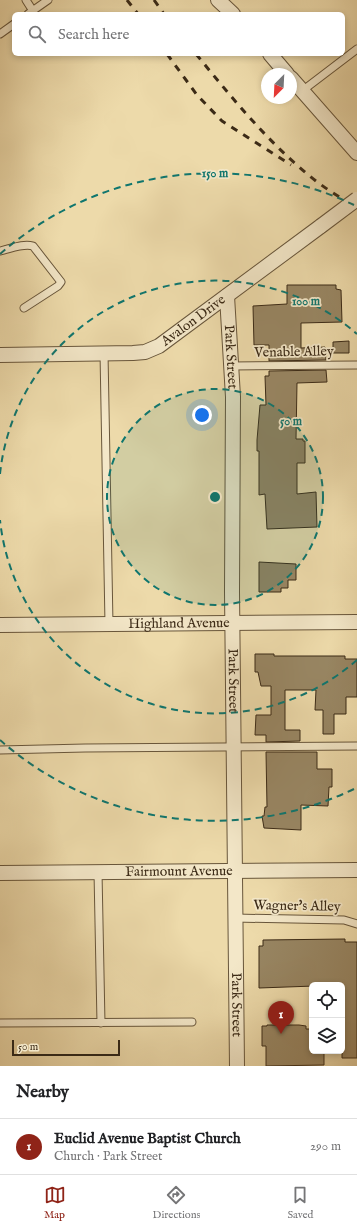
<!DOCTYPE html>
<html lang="en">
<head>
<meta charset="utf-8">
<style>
	:root { --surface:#fff; --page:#f6f6f6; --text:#202124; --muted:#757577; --line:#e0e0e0; --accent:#8f2418 }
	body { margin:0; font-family:"IM FELL English",serif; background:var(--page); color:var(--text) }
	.controls { position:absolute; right:12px; bottom:12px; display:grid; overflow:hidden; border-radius:6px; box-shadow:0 2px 6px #0003 }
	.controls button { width:36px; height:36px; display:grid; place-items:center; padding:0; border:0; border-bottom:1px solid var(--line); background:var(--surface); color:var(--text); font:20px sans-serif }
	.compass { position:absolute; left:261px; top:68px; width:36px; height:36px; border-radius:50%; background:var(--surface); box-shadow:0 2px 6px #0003; rotate:204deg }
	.scale { position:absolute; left:12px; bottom:10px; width:108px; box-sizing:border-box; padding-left:4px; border:2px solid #3b2a16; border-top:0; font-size:11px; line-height:14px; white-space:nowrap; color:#3b2a16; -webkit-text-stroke:3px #f3e7c8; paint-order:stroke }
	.you { position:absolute; left:202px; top:415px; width:14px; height:14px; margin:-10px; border:3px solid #fff; border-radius:50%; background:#1a73e8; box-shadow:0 0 0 6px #1a73e833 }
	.badge { display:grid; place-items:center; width:26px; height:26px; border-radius:50%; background:var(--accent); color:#fff; font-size:13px; font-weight:700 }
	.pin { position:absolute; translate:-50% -33px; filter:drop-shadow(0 1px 2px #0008) }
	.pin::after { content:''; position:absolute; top:21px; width:14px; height:12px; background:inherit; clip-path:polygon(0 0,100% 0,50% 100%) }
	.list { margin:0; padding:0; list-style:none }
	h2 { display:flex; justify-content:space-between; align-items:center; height:52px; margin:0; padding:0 16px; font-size:17px }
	h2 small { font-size:13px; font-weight:400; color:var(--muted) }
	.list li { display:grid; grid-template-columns:26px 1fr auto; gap:12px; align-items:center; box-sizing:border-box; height:56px; padding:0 16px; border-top:1px solid var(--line) }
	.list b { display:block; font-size:15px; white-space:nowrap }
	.list p { margin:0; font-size:13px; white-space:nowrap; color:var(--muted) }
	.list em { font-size:13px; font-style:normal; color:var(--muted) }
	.icon { flex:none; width:22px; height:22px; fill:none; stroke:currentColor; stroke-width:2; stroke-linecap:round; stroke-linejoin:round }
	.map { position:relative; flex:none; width:357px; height:1066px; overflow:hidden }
	.search { position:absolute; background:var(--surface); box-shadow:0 2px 6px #0003; left:12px; right:12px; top:12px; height:44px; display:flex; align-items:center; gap:10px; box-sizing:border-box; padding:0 14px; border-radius:6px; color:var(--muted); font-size:15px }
	.sheet { height:108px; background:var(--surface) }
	nav { display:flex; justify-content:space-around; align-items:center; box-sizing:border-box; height:56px; border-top:1px solid var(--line); background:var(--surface); font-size:11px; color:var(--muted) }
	nav a { display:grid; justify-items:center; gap:2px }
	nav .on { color:var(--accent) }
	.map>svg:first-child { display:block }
	.building { fill:#988663; stroke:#3b2a16 }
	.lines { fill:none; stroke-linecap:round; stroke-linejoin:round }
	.lane-casing { stroke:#68563b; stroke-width:9 }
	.street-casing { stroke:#68563b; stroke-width:16 }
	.lane { stroke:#f3e7c8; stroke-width:7 }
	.street { stroke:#f3e7c8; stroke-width:14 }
	.rail { stroke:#3b2a16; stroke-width:3; stroke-dasharray:7 7; stroke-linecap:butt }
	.street-bridge-casing { stroke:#68563b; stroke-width:16; stroke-linecap:butt }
	.street-bridge { stroke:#f3e7c8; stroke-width:14 }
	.ring { fill:none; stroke:#0f766e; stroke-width:2; stroke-dasharray:7 5 }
	.labels { text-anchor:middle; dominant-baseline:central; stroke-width:3.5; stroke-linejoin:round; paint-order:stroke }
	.street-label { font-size:14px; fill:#3b2a16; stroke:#f3e7c8 }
	.centre { fill:#0f766e; stroke:#f3e7c8; stroke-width:2 }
	.ring-label { font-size:12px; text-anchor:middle; font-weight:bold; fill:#0f766e; stroke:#f3e7c8; stroke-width:3.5; stroke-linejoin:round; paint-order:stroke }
</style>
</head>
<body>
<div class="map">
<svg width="357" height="1066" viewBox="0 0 357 1066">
	<rect width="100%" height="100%" fill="#eddaaa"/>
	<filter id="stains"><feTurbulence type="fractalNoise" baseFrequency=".005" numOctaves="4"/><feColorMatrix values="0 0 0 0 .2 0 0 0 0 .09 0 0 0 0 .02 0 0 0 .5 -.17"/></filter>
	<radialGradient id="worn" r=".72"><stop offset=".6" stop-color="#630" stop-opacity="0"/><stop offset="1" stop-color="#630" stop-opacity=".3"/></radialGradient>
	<g class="building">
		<polygon points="287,285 336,285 336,289 341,290 342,322 301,323 301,348 325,347 326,360 269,361 269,345 254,345 253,306 287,304"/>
		<polygon points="349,341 349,353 333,353 333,342"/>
		<polygon points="326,370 327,382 297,383 296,439 303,439 303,441 305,441 305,463 297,463 297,494 316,492 317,527 267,529 265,494 259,495 259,451 257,451 257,440 260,405 266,405 265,376 269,376 269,371"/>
		<polygon points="259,562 296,564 296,580 288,580 288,588 281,588 281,592 259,592"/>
		<polygon points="255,654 274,654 274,656 345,656 345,659 357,659 357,697 346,697 346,714 334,714 334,734 323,734 323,710 315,710 316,690 285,690 285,730 300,730 300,741 266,742 266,735 255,735 256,715 271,715 271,686 261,686 258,672 255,672"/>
		<polygon points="266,752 317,752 317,769 332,769 332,787 329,787 328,806 301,805 301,830 264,828 262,816 264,816 265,807 267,807"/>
		<polygon points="345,939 345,942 357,942 357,1058 342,1058 342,985 259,988 259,946 263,946 263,940"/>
		<polygon points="267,1025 299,1025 306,1026 306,1029 312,1029 312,1051 324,1051 324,1065 266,1066 266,1046 262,1046 262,1026 267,1026"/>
	</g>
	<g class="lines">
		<g class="lane-casing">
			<g id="lane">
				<polyline points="26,0 33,11"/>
				<polyline points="28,14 48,0"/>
				<polyline points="0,34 14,24"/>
				<polyline points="302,91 357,49"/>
				<path d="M0,251C10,249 23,243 33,246L61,282L58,286L24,308"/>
				<polyline points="104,353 109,624"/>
				<polyline points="231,366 357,365"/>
				<polyline points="0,750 85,748 357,746"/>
				<polyline points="98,872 101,1023"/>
				<polyline points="235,918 344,920 357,924"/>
				<polyline points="0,1023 192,1022"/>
			</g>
		</g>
		<g class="street-casing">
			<g id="street">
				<polyline points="218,0 233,14"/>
				<polyline points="270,54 287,74"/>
				<polyline points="291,78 357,153"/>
				<path id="s1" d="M227,296L233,397L232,592L237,1066"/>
				<path id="s2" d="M0,355L133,353L145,352L159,346L321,226"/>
				<path id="s3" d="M0,625L357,622"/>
				<path id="s4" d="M0,873L357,870"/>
			</g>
		</g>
		<use href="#lane" class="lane"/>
		<use href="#street" class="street"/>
		<g class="rail">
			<polyline points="127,0 138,14"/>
			<polyline points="154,0 164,14"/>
			<polyline points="167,54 197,95 222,121 291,165"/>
			<path d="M196,54C233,99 270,145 316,181C329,191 343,199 357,208"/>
		</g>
		<g class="street-bridge-casing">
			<polyline id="street-bridge" points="321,226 357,199"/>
		</g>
		<use href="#street-bridge" class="street-bridge"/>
	</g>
	<circle cx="215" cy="497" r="108" fill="#0f766e" fill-opacity=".12"/>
	<g class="ring">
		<circle cx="215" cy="497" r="108"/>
		<path d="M357 660A216 216 0 0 1 0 520M0 474A216 216 0 0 1 357 334"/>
		<path d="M354 789A324 324 0 0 1 0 740M0 254A324 324 0 0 1 354 205"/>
	</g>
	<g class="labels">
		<g class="street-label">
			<text stroke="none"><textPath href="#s2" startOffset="203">Avalon Drive</textPath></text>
			<text transform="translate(294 352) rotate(-1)">Venable Alley</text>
			<text stroke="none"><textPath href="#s1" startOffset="61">Park Street</textPath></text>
			<text stroke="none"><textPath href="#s3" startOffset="179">Highland Avenue</textPath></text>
			<text stroke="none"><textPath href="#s1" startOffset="385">Park Street</textPath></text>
			<text stroke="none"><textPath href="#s4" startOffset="179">Fairmount Avenue</textPath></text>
			<text transform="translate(297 906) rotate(1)">Wagner's Alley</text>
			<text stroke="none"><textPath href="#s1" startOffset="709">Park Street</textPath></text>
		</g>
	</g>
	<circle cx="215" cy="497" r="6" class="centre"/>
	<g class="ring-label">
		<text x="215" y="177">150 m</text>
		<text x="306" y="305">100 m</text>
		<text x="291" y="425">50 m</text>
	</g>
	<rect width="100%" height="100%" filter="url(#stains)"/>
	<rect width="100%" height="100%" fill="url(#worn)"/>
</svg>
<div class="controls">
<button><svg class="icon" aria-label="locate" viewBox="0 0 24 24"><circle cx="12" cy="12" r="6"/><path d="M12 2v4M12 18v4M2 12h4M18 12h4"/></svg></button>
<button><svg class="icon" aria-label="layers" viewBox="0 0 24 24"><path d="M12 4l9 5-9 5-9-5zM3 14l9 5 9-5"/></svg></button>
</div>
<svg class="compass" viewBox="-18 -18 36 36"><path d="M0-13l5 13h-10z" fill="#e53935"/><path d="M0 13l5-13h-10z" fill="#757577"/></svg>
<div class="scale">50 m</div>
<div class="you"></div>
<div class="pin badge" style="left:281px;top:1034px">1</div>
<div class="search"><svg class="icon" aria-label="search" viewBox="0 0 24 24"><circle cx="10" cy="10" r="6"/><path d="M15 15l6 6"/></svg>Search here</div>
</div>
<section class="sheet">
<h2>Nearby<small></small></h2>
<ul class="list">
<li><span class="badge">1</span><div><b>Euclid Avenue Baptist Church</b><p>Church · Park Street</p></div><em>290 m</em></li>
</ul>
</section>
<nav>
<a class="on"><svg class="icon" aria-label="map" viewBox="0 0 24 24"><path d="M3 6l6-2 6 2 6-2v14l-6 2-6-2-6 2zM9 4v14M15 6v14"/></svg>Map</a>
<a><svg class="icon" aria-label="directions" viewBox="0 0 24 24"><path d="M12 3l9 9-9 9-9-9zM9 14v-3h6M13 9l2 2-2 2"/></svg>Directions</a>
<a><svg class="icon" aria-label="saved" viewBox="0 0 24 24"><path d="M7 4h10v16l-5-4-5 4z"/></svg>Saved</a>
</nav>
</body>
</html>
